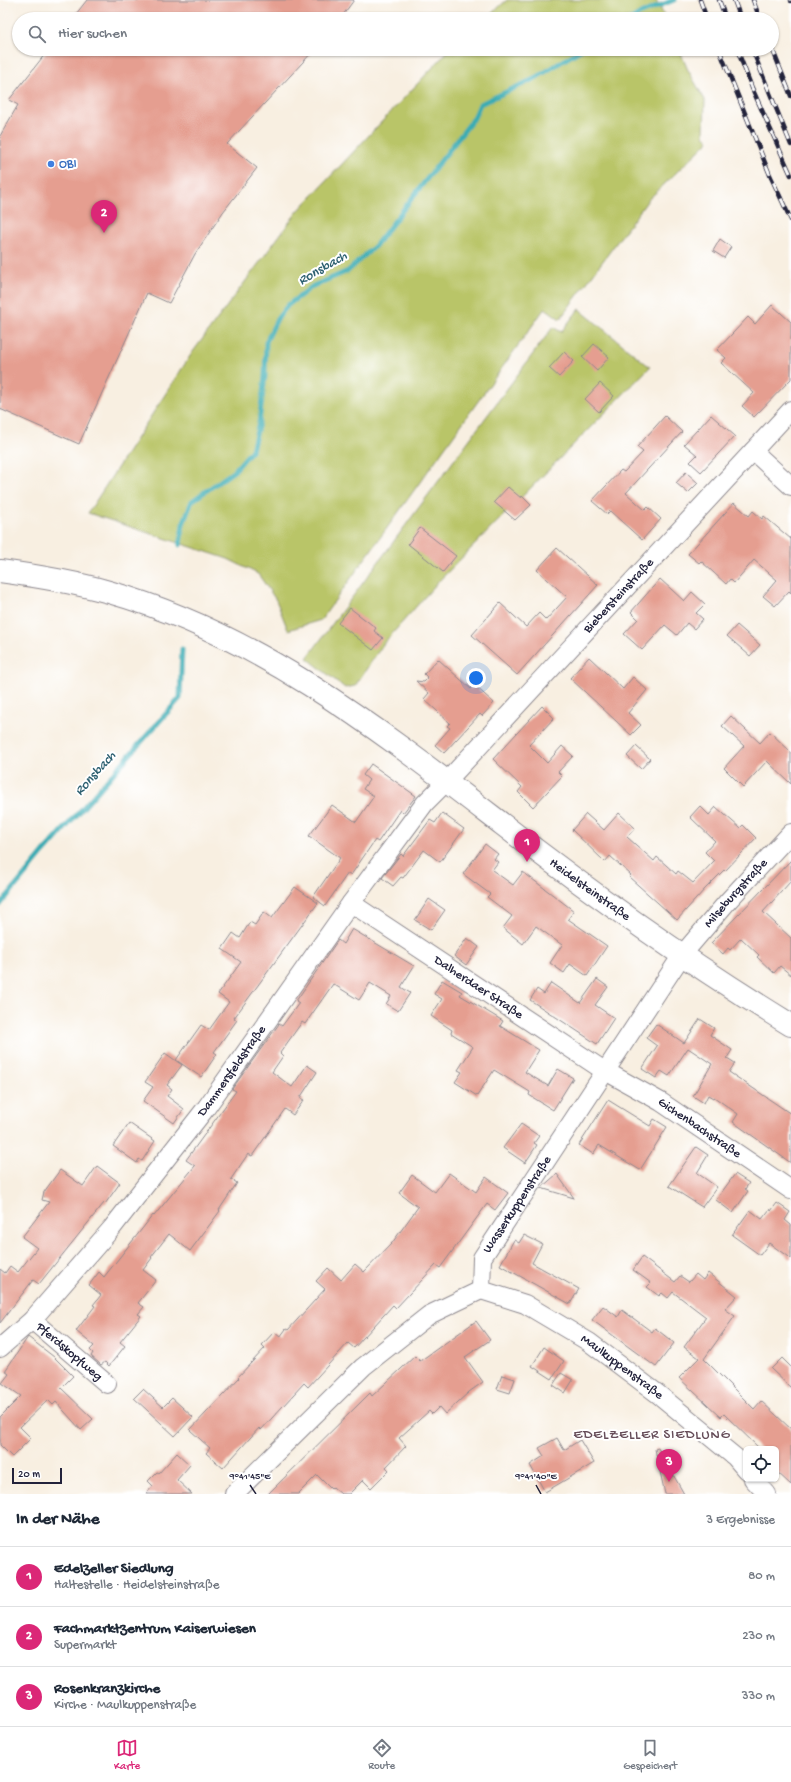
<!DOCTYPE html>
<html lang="de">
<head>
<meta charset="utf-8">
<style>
	:root { --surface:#fff; --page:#f2f2f3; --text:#1f2937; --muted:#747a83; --line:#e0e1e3; --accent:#db2777 }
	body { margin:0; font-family:"Gochi Hand",sans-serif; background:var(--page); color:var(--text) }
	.controls { position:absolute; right:12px; bottom:12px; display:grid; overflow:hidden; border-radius:6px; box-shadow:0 1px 3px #0004 }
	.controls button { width:36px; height:36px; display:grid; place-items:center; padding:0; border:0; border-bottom:1px solid var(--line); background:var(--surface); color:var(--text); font:20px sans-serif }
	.scale { position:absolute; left:12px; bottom:10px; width:50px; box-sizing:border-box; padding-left:4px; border:2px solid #22223b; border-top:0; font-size:11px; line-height:14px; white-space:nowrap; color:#22223b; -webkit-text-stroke:3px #fff; paint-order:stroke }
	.you { position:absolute; left:476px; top:678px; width:14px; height:14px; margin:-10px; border:3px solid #fff; border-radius:50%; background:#1a73e8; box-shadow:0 0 0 6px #1a73e833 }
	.badge { display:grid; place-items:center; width:26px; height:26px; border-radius:50%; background:var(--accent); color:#fff; font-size:13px; font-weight:700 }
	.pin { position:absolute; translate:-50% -33px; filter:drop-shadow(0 1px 2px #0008) }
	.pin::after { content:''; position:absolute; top:21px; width:14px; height:12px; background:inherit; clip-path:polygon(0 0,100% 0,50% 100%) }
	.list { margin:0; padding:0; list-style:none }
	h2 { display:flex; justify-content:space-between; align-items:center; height:52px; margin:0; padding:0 16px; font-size:17px }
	h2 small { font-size:13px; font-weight:400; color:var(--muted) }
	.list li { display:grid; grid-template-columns:26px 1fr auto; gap:12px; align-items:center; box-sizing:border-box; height:60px; padding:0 16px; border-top:1px solid var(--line) }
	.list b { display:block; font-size:15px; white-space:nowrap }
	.list p { margin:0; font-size:13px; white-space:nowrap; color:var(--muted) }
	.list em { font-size:13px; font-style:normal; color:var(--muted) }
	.icon { flex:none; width:22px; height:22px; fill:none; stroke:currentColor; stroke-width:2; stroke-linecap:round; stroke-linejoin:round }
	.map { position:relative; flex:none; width:791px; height:1494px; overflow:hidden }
	.search { position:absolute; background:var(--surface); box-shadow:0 1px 3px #0004; left:12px; right:12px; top:12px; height:44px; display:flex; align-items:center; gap:10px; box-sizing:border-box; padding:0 14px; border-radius:22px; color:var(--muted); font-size:15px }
	.sheet { height:232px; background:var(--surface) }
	nav { display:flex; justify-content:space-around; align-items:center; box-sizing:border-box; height:56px; border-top:1px solid var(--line); background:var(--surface); font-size:11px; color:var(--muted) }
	nav a { display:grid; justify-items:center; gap:2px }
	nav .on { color:var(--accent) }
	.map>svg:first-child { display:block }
	.green { fill:#b9c567; stroke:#6e7451 }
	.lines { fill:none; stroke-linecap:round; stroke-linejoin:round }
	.stream { stroke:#3aacb4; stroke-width:5 }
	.building { fill:#e59e90 }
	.street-casing { stroke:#8d888e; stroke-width:20 }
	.secondary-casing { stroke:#8d888e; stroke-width:24 }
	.street { stroke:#fff; stroke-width:18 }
	.secondary { stroke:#fff; stroke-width:22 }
	.rail-casing { stroke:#22223b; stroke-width:4.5 }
	.rail { stroke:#fff; stroke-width:3; stroke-dasharray:9; stroke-linecap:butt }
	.ticks { fill:none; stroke:#22223b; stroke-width:1.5 }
	.shop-dot { fill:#3f7fe0; stroke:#fff; stroke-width:1.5 }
	.labels { text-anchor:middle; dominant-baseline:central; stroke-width:4; stroke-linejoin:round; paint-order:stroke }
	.shop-label { font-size:13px; fill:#366cbe; stroke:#fff; text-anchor:start }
	.street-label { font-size:13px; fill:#22223b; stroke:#fff }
	.water-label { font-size:14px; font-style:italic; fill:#2d6071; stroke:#fff }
	.neighbourhood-label { font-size:14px; letter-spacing:1px; fill:#664d59; stroke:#fff }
	.ticks-label { font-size:10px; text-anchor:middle; fill:#22223b; stroke:#fff; stroke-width:4; stroke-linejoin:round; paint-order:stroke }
</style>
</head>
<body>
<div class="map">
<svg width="791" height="1494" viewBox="0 0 791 1494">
	<rect width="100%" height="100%" fill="#fff"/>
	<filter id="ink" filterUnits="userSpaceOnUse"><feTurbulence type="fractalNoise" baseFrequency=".025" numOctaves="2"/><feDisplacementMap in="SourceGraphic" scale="8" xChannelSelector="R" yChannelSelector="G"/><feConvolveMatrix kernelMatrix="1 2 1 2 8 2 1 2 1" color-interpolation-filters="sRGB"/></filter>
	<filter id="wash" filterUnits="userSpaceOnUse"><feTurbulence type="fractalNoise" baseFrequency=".012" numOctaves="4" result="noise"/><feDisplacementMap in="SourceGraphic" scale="16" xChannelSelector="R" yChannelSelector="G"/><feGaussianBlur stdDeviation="0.9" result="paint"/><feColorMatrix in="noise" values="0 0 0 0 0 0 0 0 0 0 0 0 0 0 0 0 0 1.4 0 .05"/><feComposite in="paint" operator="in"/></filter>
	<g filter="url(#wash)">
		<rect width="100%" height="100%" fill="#f8efe1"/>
		<g class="green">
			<polygon points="507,0 656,0 666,19 485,19"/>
			<polygon points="450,49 679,49 688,70 705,100 704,135 709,141 648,200 560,319 545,308 321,620 288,630 276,600 258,574 228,559 88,513 192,353 297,212"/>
			<polygon points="579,309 650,367 438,582 384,643 355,686 345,688 307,658 553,327 561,332"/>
		</g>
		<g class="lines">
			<g class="stream">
				<polyline points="631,19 639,14 674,0"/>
				<polyline points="180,545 183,524 192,501 234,471 252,450 259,423 265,376 266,342 277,319 288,305 313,286 348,271 375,246 474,118 480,104 534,79 582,49"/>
				<polyline points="0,905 43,853 180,698 182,649"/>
			</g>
		</g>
		<g id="blocks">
			<g class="building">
				<polygon points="87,0 354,0 340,19 72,19"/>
				<polygon points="49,49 315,49 227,144 257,168 223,212 195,254 169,303 147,293 79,444 0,409 0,136 18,105 9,100"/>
				<polygon points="720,239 731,247 724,258 713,251"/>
				<polygon points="772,305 791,322 791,379 754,417 742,406 754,393 721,363 726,358 717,350 748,317 755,324"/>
				<polygon points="594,344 609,357 597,371 582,357"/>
				<polygon points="564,352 574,361 559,377 549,368"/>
				<polygon points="600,383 614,396 599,412 585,399"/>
				<polygon points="711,415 735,436 701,472 690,462 697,455 684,444"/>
				<polygon points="665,416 682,432 626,493 645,510 648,507 661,519 642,540 610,511 607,514 592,501 621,470 624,472 643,452 637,447"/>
				<polygon points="686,472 698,483 688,493 676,483"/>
				<polygon points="508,487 521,498 522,496 531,505 515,520 494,502"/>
				<polygon points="734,503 749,516 753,511 762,519 764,516 791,539 791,593 789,591 775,606 763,596 777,580 754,560 734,583 730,579 726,584 701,561 699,563 688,554"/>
				<polygon points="420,528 456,556 443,572 408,544"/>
				<polygon points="557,548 598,585 517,675 472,635 500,603 526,627 539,613 546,620 567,597 537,570"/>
				<polygon points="660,579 684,601 692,592 705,604 696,613 703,619 694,629 687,623 677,635 665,625 642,650 624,634 638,619 631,612"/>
				<polygon points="350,608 376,628 374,631 383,638 373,650 338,623"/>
				<polygon points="737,625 760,645 750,656 727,636"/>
				<polygon points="589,657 623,689 633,677 647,690 628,713 641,725 631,735 570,678"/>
				<polygon points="438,659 471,689 474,685 494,703 482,716 480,714 444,753 435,745 450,728 447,726 450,723 424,699 429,693 416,681 424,682 428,678 424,674"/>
				<polygon points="542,706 554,718 529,745 547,763 562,746 573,756 558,772 562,776 533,807 518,792 522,787 493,759"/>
				<polygon points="731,716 760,743 770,732 791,752 791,784 767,761 743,787 724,768 744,746 722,726"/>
				<polygon points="636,746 650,759 641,769 627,756"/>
				<polygon points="371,764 416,796 403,813 400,810 378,842 375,840 351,875 348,873 325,906 313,897 340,858 309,836 332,805 356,822 374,796 363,789 369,780 363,775"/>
				<polygon points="700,806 709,815 716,807 740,828 743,825 756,838 725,871 724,870 705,889 677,920 629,877 631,875 610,856 605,862 572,830 586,814 604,830 619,813 635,828 627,837 654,861 657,857 676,874 678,871 693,883 714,861 705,852 715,841 690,817"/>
				<polygon points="442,813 464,829 440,862 424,850 403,878 401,877 393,886 382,878 401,854 403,856 430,820 435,823"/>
				<polygon points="485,844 498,854 494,859 498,862 492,870 513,885 523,872 574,911 568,919 607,946 587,976 570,964 564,973 550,963 562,945 536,926 523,944 503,928 512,916 487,897 490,894 463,874"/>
				<polygon points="791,860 791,881 763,912 791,938 791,975 780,966 774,973 757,957 759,955 741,938 730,950 728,948 723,954 711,943"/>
				<polygon points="295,887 318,903 234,1018 237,1020 214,1052 217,1054 201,1077 176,1060 201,1025 209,1030 229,1002 218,994 241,962 222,949 233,933 240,938 250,922 255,925 264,912 272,918"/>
				<polygon points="429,899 445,910 431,930 415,920"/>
				<polygon points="352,929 414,966 401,987 410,993 398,1011 386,1004 391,996 370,983 359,1000 333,984 305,1024 302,1022 280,1053 283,1056 272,1072 292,1087 307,1065 317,1072 300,1098 304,1100 293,1115 285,1109 252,1156 248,1154 231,1179 237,1183 219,1210 220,1211 190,1251 169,1234 151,1257 152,1258 143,1270 156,1280 138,1303 144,1307 138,1314 141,1316 120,1342 125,1346 109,1366 105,1362 101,1365 91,1356 93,1353 90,1350 94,1346 76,1331 95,1306 93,1305 101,1295 89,1285 99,1272 104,1277 153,1215 154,1216 195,1166 186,1160 236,1091 232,1089 279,1024 282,1026 299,1003 296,1001 338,940 343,944"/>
				<polygon points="467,938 479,947 466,965 454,956"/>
				<polygon points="597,979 608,987 595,1005 614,1018 597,1044 530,1000 537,989 544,994 551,983 580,1003"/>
				<polygon points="442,980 462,992 460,995 503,1021 500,1026 539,1050 525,1072 548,1086 558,1069 573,1078 553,1110 529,1095 530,1092 494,1070 477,1096 455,1082 462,1072 458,1070 473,1047 451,1033 452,1030 431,1016 442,999 434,994"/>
				<polygon points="700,1019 714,1028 710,1035 732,1050 727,1058 735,1063 729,1072 791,1114 791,1163 733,1122 738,1114 714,1097 713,1098 708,1095 704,1103 693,1096 712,1064 688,1048 669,1076 661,1071 656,1078 642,1069 657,1046 646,1038 656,1024 684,1043"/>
				<polygon points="165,1053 182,1065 167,1085 172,1089 167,1096 184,1109 174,1123 143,1101 153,1087 145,1082"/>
				<polygon points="608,1100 650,1126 654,1119 667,1127 640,1170 599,1145 593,1154 579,1145"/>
				<polygon points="129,1123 155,1141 142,1161 139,1159 137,1163 113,1146"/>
				<polygon points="521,1124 539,1136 534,1143 537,1145 525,1163 503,1148"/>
				<polygon points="696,1147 708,1155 697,1173 717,1187 702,1207 669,1186"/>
				<polygon points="97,1166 120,1183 105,1204 104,1203 39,1284 33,1280 0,1323 0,1269 5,1273 10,1266 18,1272 37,1248 22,1237 49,1202 42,1200 44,1192 60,1170 83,1186"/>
				<polygon points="449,1173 476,1192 486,1177 508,1193 495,1210 487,1204 440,1268 436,1265 396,1308 393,1305 354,1348 348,1343 308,1387 304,1383 261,1430 259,1428 223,1468 206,1453 210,1448 190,1430 239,1378 238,1377 265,1348 262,1345 274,1332 280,1337 286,1329 288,1330 325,1289 316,1281 328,1268 341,1280 355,1264 364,1272 392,1243 418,1207 399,1193 412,1175 435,1192"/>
				<polygon points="557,1174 574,1198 541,1188"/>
				<polygon points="735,1174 749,1183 745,1189 748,1191 733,1213 716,1200"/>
				<polygon points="777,1203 790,1212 785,1220 791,1225 791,1259 769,1243 760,1255 732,1235 750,1210 762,1219 770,1209 771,1211"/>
				<polygon points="524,1235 542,1244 532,1263 579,1289 570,1304 500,1265 514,1240 519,1243"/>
				<polygon points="642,1257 675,1282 680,1276 689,1282 696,1274 703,1280 708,1273 737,1296 725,1309 735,1316 704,1359 754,1409 761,1401 791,1429 791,1485 776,1471 776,1449 760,1449 724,1414 721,1417 679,1378 699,1358 684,1347 706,1317 673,1292 668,1298 662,1293 659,1296 647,1287 651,1283 633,1270"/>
				<polygon points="603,1306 618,1317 622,1310 652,1332 655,1328 674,1343 656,1367 592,1320"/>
				<polygon points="476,1321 490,1340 465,1357 483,1382 469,1392 445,1414 439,1407 432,1414 429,1411 399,1438 406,1446 386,1467 389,1470 371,1488 363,1480 349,1494 341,1494 333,1487 331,1489 317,1475 298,1494 268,1494 370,1393 372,1396 415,1356 420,1361"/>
				<polygon points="28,1337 54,1357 73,1376 61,1388 93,1419 81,1430 56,1402 53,1405 48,1400 20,1427 31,1438 12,1457 0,1445 0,1417 21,1396 2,1383 9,1374 5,1371"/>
				<polygon points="544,1347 564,1361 552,1379 532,1366"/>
				<polygon points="782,1358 791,1367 791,1388 771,1369"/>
				<polygon points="561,1373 573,1380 565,1393 553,1385"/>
				<polygon points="502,1375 515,1379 510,1393 497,1389"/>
				<polygon points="143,1389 163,1407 172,1398 193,1417 175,1436 134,1398"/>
				<polygon points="557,1438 564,1450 580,1440 594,1463 545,1492 530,1465 544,1456 539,1448"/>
				<polygon points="658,1448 684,1494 665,1494 655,1449"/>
				<polygon points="177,1453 190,1465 177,1480 192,1494 146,1494 153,1486 148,1481 157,1472 159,1473"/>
			</g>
		</g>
	</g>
	<g filter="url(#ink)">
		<use href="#blocks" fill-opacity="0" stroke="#8d888e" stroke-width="1"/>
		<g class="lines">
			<g class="street-casing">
				<g id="street">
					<polyline points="753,451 791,486"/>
					<path id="s1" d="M351,903L600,1068L661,1102L791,1190"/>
					<path id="s2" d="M481,1290L482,1258L682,955L728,901L791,833"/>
					<path id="s3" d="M481,1290L525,1304L589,1342L658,1394L735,1457L746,1470"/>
					<path id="s4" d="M32,1320L107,1384"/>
					<path id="s5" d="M0,1348L32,1320L112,1228L206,1108L351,903L425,803L447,781L791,410"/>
					<polyline points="753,1479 767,1494"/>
					<polyline points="234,1494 363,1367 429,1315 481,1290"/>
				</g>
			</g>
			<g class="secondary-casing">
				<g id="secondary">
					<path id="s6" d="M0,571C37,576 74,582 109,592C258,634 381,731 502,824C595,896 691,964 791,1025"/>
				</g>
			</g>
			<use href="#street" class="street"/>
			<use href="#secondary" class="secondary"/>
			<g class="rail-casing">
				<g id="rail">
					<polyline points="700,0 707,19"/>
					<polyline points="719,0 726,19"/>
					<polyline points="734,0 741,19"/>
					<polyline points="753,0 760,19"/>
					<polyline points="791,0 791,1"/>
					<polyline points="772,48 791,96"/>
					<polyline points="719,49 770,175 791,220"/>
					<polyline points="737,49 752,88 791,175"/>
					<polyline points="752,49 791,145"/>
				</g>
			</g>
			<use href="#rail" class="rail"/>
		</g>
	</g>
	<path class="ticks" d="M250,1485L256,1494M536,1485L541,1494"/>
	<circle class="shop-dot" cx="51" cy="164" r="4"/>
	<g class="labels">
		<g class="shop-label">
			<text x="59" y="164">OBI</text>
		</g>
		<g class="street-label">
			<text stroke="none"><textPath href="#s5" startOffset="976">Biebersteinstraße</textPath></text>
			<text stroke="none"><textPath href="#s6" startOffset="680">Heidelsteinstraße</textPath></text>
			<text stroke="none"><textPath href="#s2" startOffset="477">Milseburgstraße</textPath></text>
			<text stroke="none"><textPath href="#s1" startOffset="153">Dalherdaer Straße</textPath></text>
			<text stroke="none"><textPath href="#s5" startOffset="362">Dammersfeldstraße</textPath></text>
			<text stroke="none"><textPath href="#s1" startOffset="415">Gichenbachstraße</textPath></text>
			<text stroke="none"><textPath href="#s2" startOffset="96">Wasserkuppenstraße</textPath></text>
			<text stroke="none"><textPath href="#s4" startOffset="49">Pferdskopfweg</textPath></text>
			<text stroke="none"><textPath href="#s3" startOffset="162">Maulkuppenstraße</textPath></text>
		</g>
		<g class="water-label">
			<text transform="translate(323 269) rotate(-30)">Ronsbach</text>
			<text transform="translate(96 774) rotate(-48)">Ronsbach</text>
		</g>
		<g class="neighbourhood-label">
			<text x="652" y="1435">EDELZELLER SIEDLUNG</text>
		</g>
	</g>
	<g class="ticks-label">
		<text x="250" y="1479">9°41'45"E</text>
		<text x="536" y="1479">9°41'40"E</text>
	</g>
</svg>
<div class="controls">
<button><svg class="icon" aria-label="locate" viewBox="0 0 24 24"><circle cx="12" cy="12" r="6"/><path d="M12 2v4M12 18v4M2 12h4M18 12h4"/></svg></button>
</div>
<div class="scale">20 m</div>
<div class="you"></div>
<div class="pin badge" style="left:527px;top:862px">1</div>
<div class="pin badge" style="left:104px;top:233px">2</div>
<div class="pin badge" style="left:669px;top:1482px">3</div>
<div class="search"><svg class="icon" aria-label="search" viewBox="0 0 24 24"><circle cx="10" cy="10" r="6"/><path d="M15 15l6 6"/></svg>Hier suchen</div>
</div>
<section class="sheet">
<h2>In der Nähe<small>3 Ergebnisse</small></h2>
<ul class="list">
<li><span class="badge">1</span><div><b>Edelzeller Siedlung</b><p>Haltestelle · Heidelsteinstraße</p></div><em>80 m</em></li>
<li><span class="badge">2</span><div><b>Fachmarktzentrum Kaiserwiesen</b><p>Supermarkt</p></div><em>230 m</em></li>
<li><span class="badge">3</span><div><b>Rosenkranzkirche</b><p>Kirche · Maulkuppenstraße</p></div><em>330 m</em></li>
</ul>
</section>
<nav>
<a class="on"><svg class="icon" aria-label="map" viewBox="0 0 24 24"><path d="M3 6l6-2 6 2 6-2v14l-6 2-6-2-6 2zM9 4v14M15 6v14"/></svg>Karte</a>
<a><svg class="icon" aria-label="directions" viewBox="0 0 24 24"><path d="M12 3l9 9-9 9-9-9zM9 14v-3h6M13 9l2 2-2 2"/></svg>Route</a>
<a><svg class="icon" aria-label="saved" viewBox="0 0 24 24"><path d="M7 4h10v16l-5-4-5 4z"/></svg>Gespeichert</a>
</nav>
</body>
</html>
